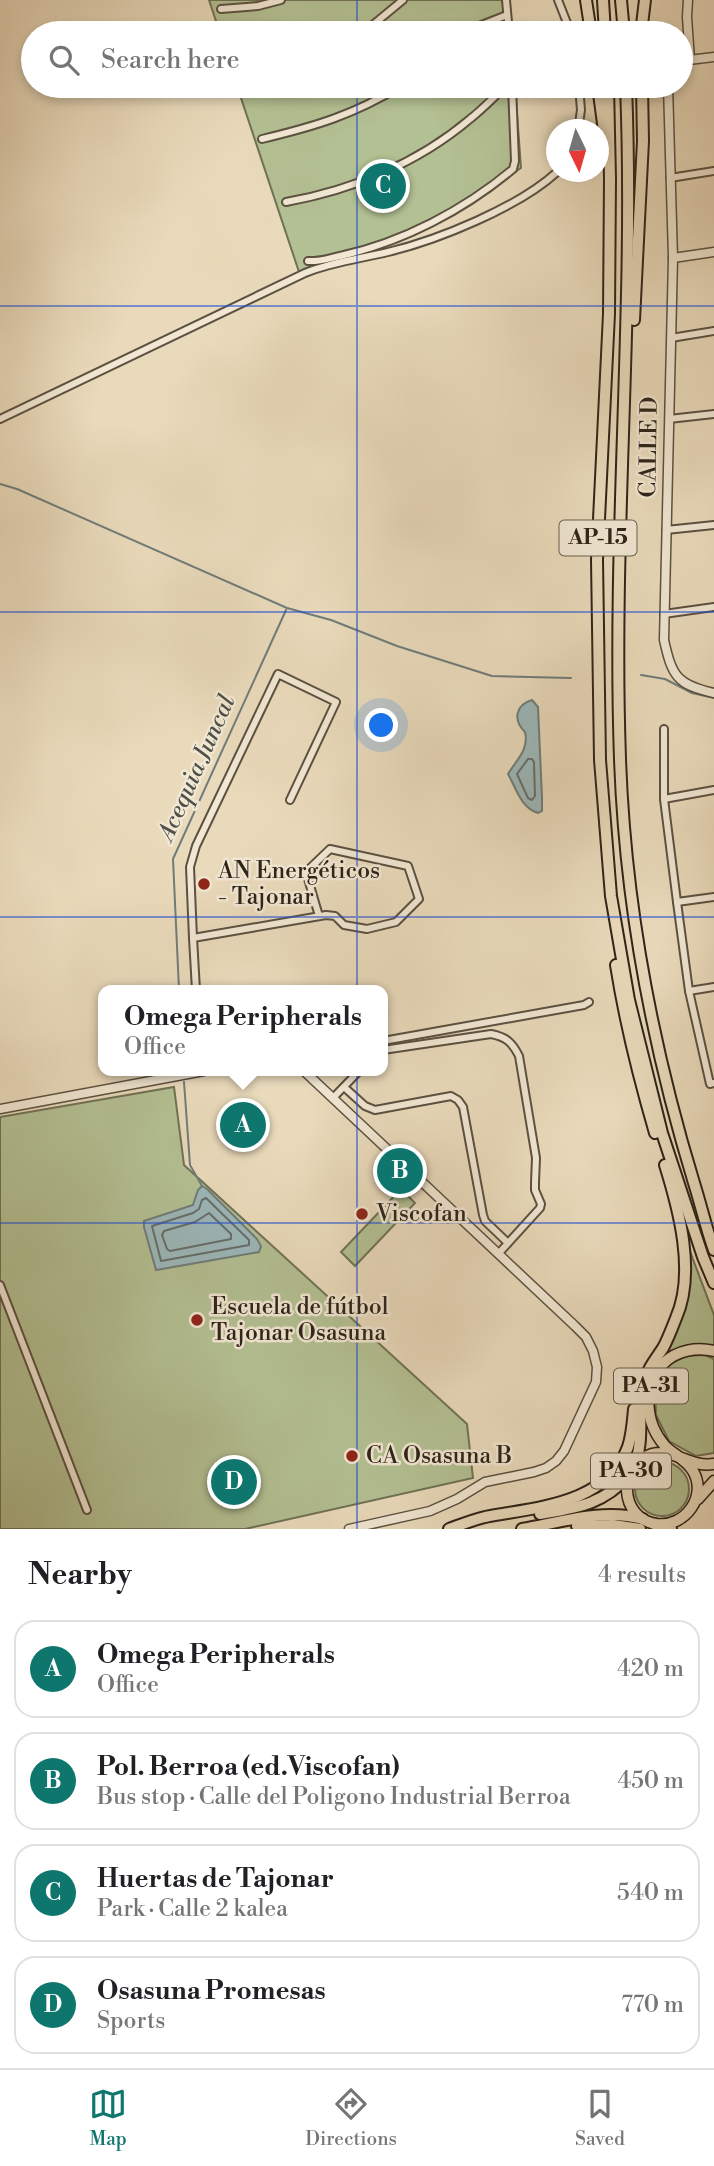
<!DOCTYPE html>
<html lang="en">
<head>
<meta charset="utf-8">
<style>
	:root { --surface:#fff; --page:#f2f2f2; --text:#202124; --muted:#757577; --line:#e0e0e0; --accent:#0f766e }
	body { margin:0; font-family:"Libre Bodoni",serif; background:var(--page); color:var(--text) }
	.compass { position:absolute; left:546px; top:119px; width:63px; height:63px; border-radius:50%; background:var(--surface); box-shadow:0 4px 10px #0003; rotate:175deg }
	.you { position:absolute; left:382px; top:726px; width:24px; height:24px; margin:-18px; border:5px solid #fff; border-radius:50%; background:#1a73e8; box-shadow:0 0 0 10px #1a73e833 }
	.badge { display:grid; place-items:center; width:46px; height:46px; border-radius:50%; background:var(--accent); color:#fff; font-size:23px; font-weight:700 }
	.pin { position:absolute; translate:-50% -50%; border:4px solid #fff; box-shadow:0 2px 7px #0006 }
	.popup { position:absolute; left:98px; top:985px; width:290px; height:91px; box-sizing:border-box; display:grid; place-content:center; border-radius:14px; background:var(--surface); filter:drop-shadow(0 2px 5px #0005); font-size:23px; white-space:nowrap; color:var(--muted) }
	.popup b { font-size:26px; color:var(--text) }
	.popup::after { content:''; position:absolute; left:50%; top:100%; margin-left:-14px; border:14px solid transparent; border-top-color:var(--surface) }
	.list { margin:0; padding:0; list-style:none }
	h2 { display:flex; justify-content:space-between; align-items:center; height:91px; margin:0; padding:0 28px; font-size:30px }
	h2 small { font-size:23px; font-weight:400; color:var(--muted) }
	.list li { display:grid; grid-template-columns:46px 1fr auto; gap:21px; align-items:center; box-sizing:border-box; height:98px; margin:0 14px 14px; padding:0 14px; border:2px solid var(--line); border-radius:21px }
	.list b { display:block; font-size:26px; white-space:nowrap }
	.list p { margin:0; font-size:23px; white-space:nowrap; color:var(--muted) }
	.list em { font-size:23px; font-style:normal; color:var(--muted) }
	.icon { flex:none; width:38px; height:38px; fill:none; stroke:currentColor; stroke-width:2; stroke-linecap:round; stroke-linejoin:round }
	.map { position:relative; flex:none; width:714px; height:1529px; overflow:hidden }
	.search { position:absolute; background:var(--surface); box-shadow:0 4px 10px #0003; left:21px; right:21px; top:21px; height:77px; display:flex; align-items:center; gap:18px; box-sizing:border-box; padding:0 24px; border-radius:38px; color:var(--muted); font-size:26px }
	.sheet { height:539px; background:var(--surface) }
	nav { display:flex; justify-content:space-around; align-items:center; box-sizing:border-box; height:98px; border-top:2px solid var(--line); background:var(--surface); font-size:19px; color:var(--muted) }
	nav a { display:grid; justify-items:center; gap:4px }
	nav .on { color:var(--accent) }
	.map>svg:first-child { display:block }
	.green { fill:#b3c093; stroke:#707256; stroke-width:2 }
	.water { fill:#9cb8bb; stroke:#707c7a; stroke-width:2 }
	.lines { fill:none; stroke-linecap:round; stroke-linejoin:round }
	.shore { stroke:#646e6a; stroke-width:2 }
	.stream { stroke:#707c7a; stroke-width:2 }
	.minor-casing { stroke:#5c5141; stroke-width:10 }
	.tertiary-casing { stroke:#5c5141; stroke-width:11 }
	.trunk-casing { stroke:#2d2318; stroke-width:13 }
	.motorway-casing { stroke:#2d2318; stroke-width:14 }
	.minor { stroke:#f1e7d3; stroke-width:6 }
	.tertiary { stroke:#f1e7d3; stroke-width:8 }
	.trunk { stroke:#e9dabb; stroke-width:10 }
	.motorway { stroke:#e9dabb; stroke-width:10 }
	.grid { fill:none; stroke:#1d4ed8; stroke-width:2; stroke-opacity:0.55 }
	.poi-dot { fill:#8f2418; stroke:#f1e7d3; stroke-width:2.5 }
	.labels { text-anchor:middle; dominant-baseline:central; stroke-width:5; stroke-linejoin:round; paint-order:stroke }
	.shield { fill:#f1e7d3; stroke:#685e50; stroke-width:2 }
	.shield-label { font-size:21px; font-weight:bold; fill:#2d2318 }
	.street-label { font-size:23px; fill:#2d2318; stroke:#f1e7d3 }
	.poi-label { font-size:23px; fill:#2d2318; stroke:#f1e7d3; text-anchor:start }
	.water-label { font-size:24px; font-style:italic; fill:#4e5049; stroke:#f1e7d3 }
</style>
</head>
<body>
<div class="map">
<svg width="714" height="1529" viewBox="0 0 714 1529">
	<rect width="100%" height="100%" fill="#e9dabb"/>
	<filter id="stains"><feTurbulence type="fractalNoise" baseFrequency=".00286" numOctaves="4"/><feColorMatrix values="0 0 0 0 .2 0 0 0 0 .09 0 0 0 0 .02 0 0 0 .5 -.17"/></filter>
	<radialGradient id="worn" r=".72"><stop offset=".6" stop-color="#630" stop-opacity="0"/><stop offset="1" stop-color="#630" stop-opacity=".3"/></radialGradient>
	<g class="green">
		<polygon points="209,0 509,0 512,33 220,33"/>
		<path d="M237,86H515L521,168C487,192 454,217 416,233C378,250 337,256 299,272Z"/>
		<polygon points="174,1087 184,1165 467,1424 473,1478 245,1529 0,1529 0,1117"/>
		<polygon points="401,1189 415,1203 355,1266 341,1252"/>
		<polygon points="688,1246 714,1315 714,1347 683,1347 667,1354"/>
		<polygon points="705,1355 714,1359 714,1453 696,1456 669,1441 656,1415 655,1386 661,1374 670,1364 686,1356"/>
		<circle cx="662" cy="1489" r="27"/>
	</g>
	<g class="water">
		<path d="M532,700L538,707L542,798V811L538,813C521,808 516,788 508,774C517,759 529,750 525,732C513,720 515,705 532,700Z"/>
		<polygon points="202,1186 207,1189 257,1239 261,1246 259,1252 156,1270 144,1227 144,1221 193,1205 198,1190"/>
	</g>
	<g class="lines">
		<g class="shore">
			<polygon points="528,759 532,759 534,762 535,796 532,800 528,798 517,774"/>
			<polygon points="206,1198 249,1240 249,1245 161,1261 152,1226 193,1213 199,1209 202,1200"/>
			<polygon points="209,1213 231,1234 231,1239 170,1251 167,1249 162,1235 164,1231 195,1222"/>
		</g>
		<g class="stream">
			<polyline points="0,484 17,489 287,608 331,620 397,646 492,676 571,678"/>
			<polyline points="641,675 665,679 692,693 714,698"/>
			<polyline points="179,990 173,859 286,610"/>
			<polyline points="184,1082 190,1165 202,1186"/>
		</g>
		<g class="minor-casing">
			<g id="minor">
				<polyline points="506,0 509,33"/>
				<polyline points="558,0 571,33"/>
				<polyline points="221,9 258,6 281,0"/>
				<polyline points="363,33 403,0"/>
				<polyline points="461,33 507,15"/>
				<polyline points="578,130 581,110 579,86"/>
				<path d="M262,139C316,126 353,115 401,86"/>
				<polyline points="670,178 714,171"/>
				<path d="M286,202C353,190 418,163 470,119C483,109 494,97 506,86"/>
				<path d="M308,261C319,262 330,258 340,256C403,242 464,210 513,169L515,161L512,86"/>
				<polyline points="671,338 714,331"/>
				<path d="M0,419L305,273C332,262 359,259 388,252C438,240 519,207 557,172"/>
				<polyline points="669,419 714,414"/>
				<polyline points="666,530 714,525"/>
				<polyline points="664,614 714,607"/>
				<polyline points="664,729 664,799 677,902 689,991 710,1084 714,1083"/>
				<polyline points="664,799 714,790"/>
				<polyline points="290,800 336,702 278,674 196,846 190,867 193,938 326,915 335,916 344,925 367,929 396,922 419,899 408,866 330,849 306,872 319,916"/>
				<polyline points="677,902 714,897"/>
				<polyline points="193,938 196,990"/>
				<polyline points="689,991 714,987"/>
				<polyline points="383,1041 584,1005 589,1002"/>
				<path d="M383,1050L491,1034C506,1037 512,1042 519,1056L536,1158L535,1182V1190L541,1204L540,1208L499,1253"/>
				<polyline points="344,1087 365,1106 375,1110 451,1096 458,1100 463,1107 483,1215 485,1221 508,1243"/>
				<polyline points="333,1098 359,1071"/>
				<polyline points="0,1285 87,1510"/>
			</g>
		</g>
		<g class="tertiary-casing">
			<g id="tertiary">
				<polyline points="688,0 687,17 690,60"/>
				<polyline points="681,61 714,57"/>
				<path d="M668,86L673,258L664,640C672,676 677,685 714,693"/>
				<polyline points="673,258 714,252"/>
				<polyline points="304,1071 575,1326 586,1337 593,1351 597,1367 596,1382 564,1451 556,1461 546,1468 534,1472 485,1482 457,1499 430,1511 349,1529"/>
				<polyline points="0,1109 204,1071"/>
			</g>
		</g>
		<g class="trunk-casing">
			<g id="trunk">
				<path d="M714,1351C697,1347 677,1350 664,1363C641,1386 645,1423 665,1446C674,1455 687,1460 693,1471C708,1496 685,1528 656,1524C619,1518 617,1465 652,1454C674,1448 690,1468 714,1464"/>
				<polyline points="698,1499 714,1481"/>
			</g>
		</g>
		<g class="motorway-casing">
			<g id="motorway">
				<polyline points="586,0 591,33"/>
				<polyline points="603,0 605,33"/>
				<polyline points="621,0 624,33"/>
				<polyline points="641,33 645,0"/>
				<polyline points="598,86 604,131"/>
				<polyline points="608,86 610,179 609,314 597,560 600,760 611,896 629,1000 662,1133 703,1257 714,1283"/>
				<path d="M626,86C635,310 612,534 620,759C625,902 652,1045 694,1183C701,1205 706,1228 714,1250"/>
				<polyline points="634,320 643,141 642,86"/>
				<path d="M616,965C625,1022 639,1078 655,1133"/>
				<path d="M634,1466C645,1441 637,1412 643,1386C646,1371 655,1360 663,1348C668,1339 672,1328 676,1318C696,1273 679,1210 665,1165"/>
				<path d="M540,1514C575,1508 603,1505 628,1476"/>
				<polyline points="654,1524 671,1529"/>
				<polyline points="577,1526 613,1525 640,1529"/>
				<path d="M449,1529C460,1525 472,1520 485,1517C536,1507 606,1505 628,1447C632,1435 633,1421 634,1409"/>
				<path d="M522,1529C562,1522 603,1508 643,1519"/>
			</g>
		</g>
		<use href="#minor" class="minor"/>
		<use href="#tertiary" class="tertiary"/>
		<use href="#trunk" class="trunk"/>
		<use href="#motorway" class="motorway"/>
	</g>
	<path class="grid" d="M357,0V33M357,86V1529M0,306H714M0,612H714M0,917H714M0,1223H714"/>
	<g class="poi-dot">
		<circle cx="204" cy="884" r="7"/>
		<circle cx="362" cy="1214" r="7"/>
		<circle cx="197" cy="1320" r="7"/>
		<circle cx="352" cy="1456" r="7"/>
	</g>
	<g class="labels">
		<g class="shield">
			<rect x="559.5" y="520.5" width="77" height="35" rx="5"/>
			<rect x="614" y="1368.5" width="74" height="35" rx="5"/>
			<rect x="591" y="1453.5" width="80" height="35" rx="5"/>
		</g>
		<g class="shield-label">
			<text x="598" y="538">AP-15</text>
			<text x="651" y="1386">PA-31</text>
			<text x="631" y="1471">PA-30</text>
		</g>
		<g class="street-label">
			<text transform="translate(649 447) rotate(-89)">CALLE D</text>
		</g>
		<g class="poi-label">
			<text x="218" y="871">AN Energéticos<tspan x="218" dy="26">- Tajonar</tspan></text>
			<text x="376" y="1214">Viscofan</text>
			<text x="211" y="1307">Escuela de fútbol<tspan x="211" dy="26">Tajonar Osasuna</tspan></text>
			<text x="366" y="1456">CA Osasuna B</text>
		</g>
		<g class="water-label">
			<text transform="translate(197 768) rotate(-66)">Acequia Juncal</text>
		</g>
	</g>
	<rect width="100%" height="100%" filter="url(#stains)"/>
	<rect width="100%" height="100%" fill="url(#worn)"/>
</svg>
<svg class="compass" viewBox="-18 -18 36 36"><path d="M0-13l5 13h-10z" fill="#e53935"/><path d="M0 13l5-13h-10z" fill="#757577"/></svg>
<div class="you"></div>
<div class="pin badge" style="left:243px;top:1125px">A</div>
<div class="popup"><b>Omega Peripherals</b>Office</div>
<div class="pin badge" style="left:400px;top:1171px">B</div>
<div class="pin badge" style="left:383px;top:186px">C</div>
<div class="pin badge" style="left:234px;top:1482px">D</div>
<div class="search"><svg class="icon" aria-label="search" viewBox="0 0 24 24"><circle cx="10" cy="10" r="6"/><path d="M15 15l6 6"/></svg>Search here</div>
</div>
<section class="sheet">
<h2>Nearby<small>4 results</small></h2>
<ul class="list">
<li><span class="badge">A</span><div><b>Omega Peripherals</b><p>Office</p></div><em>420 m</em></li>
<li><span class="badge">B</span><div><b>Pol. Berroa (ed.Viscofan)</b><p>Bus stop · Calle del Poligono Industrial Berroa</p></div><em>450 m</em></li>
<li><span class="badge">C</span><div><b>Huertas de Tajonar</b><p>Park · Calle 2 kalea</p></div><em>540 m</em></li>
<li><span class="badge">D</span><div><b>Osasuna Promesas</b><p>Sports</p></div><em>770 m</em></li>
</ul>
</section>
<nav>
<a class="on"><svg class="icon" aria-label="map" viewBox="0 0 24 24"><path d="M3 6l6-2 6 2 6-2v14l-6 2-6-2-6 2zM9 4v14M15 6v14"/></svg>Map</a>
<a><svg class="icon" aria-label="directions" viewBox="0 0 24 24"><path d="M12 3l9 9-9 9-9-9zM9 14v-3h6M13 9l2 2-2 2"/></svg>Directions</a>
<a><svg class="icon" aria-label="saved" viewBox="0 0 24 24"><path d="M7 4h10v16l-5-4-5 4z"/></svg>Saved</a>
</nav>
</body>
</html>
